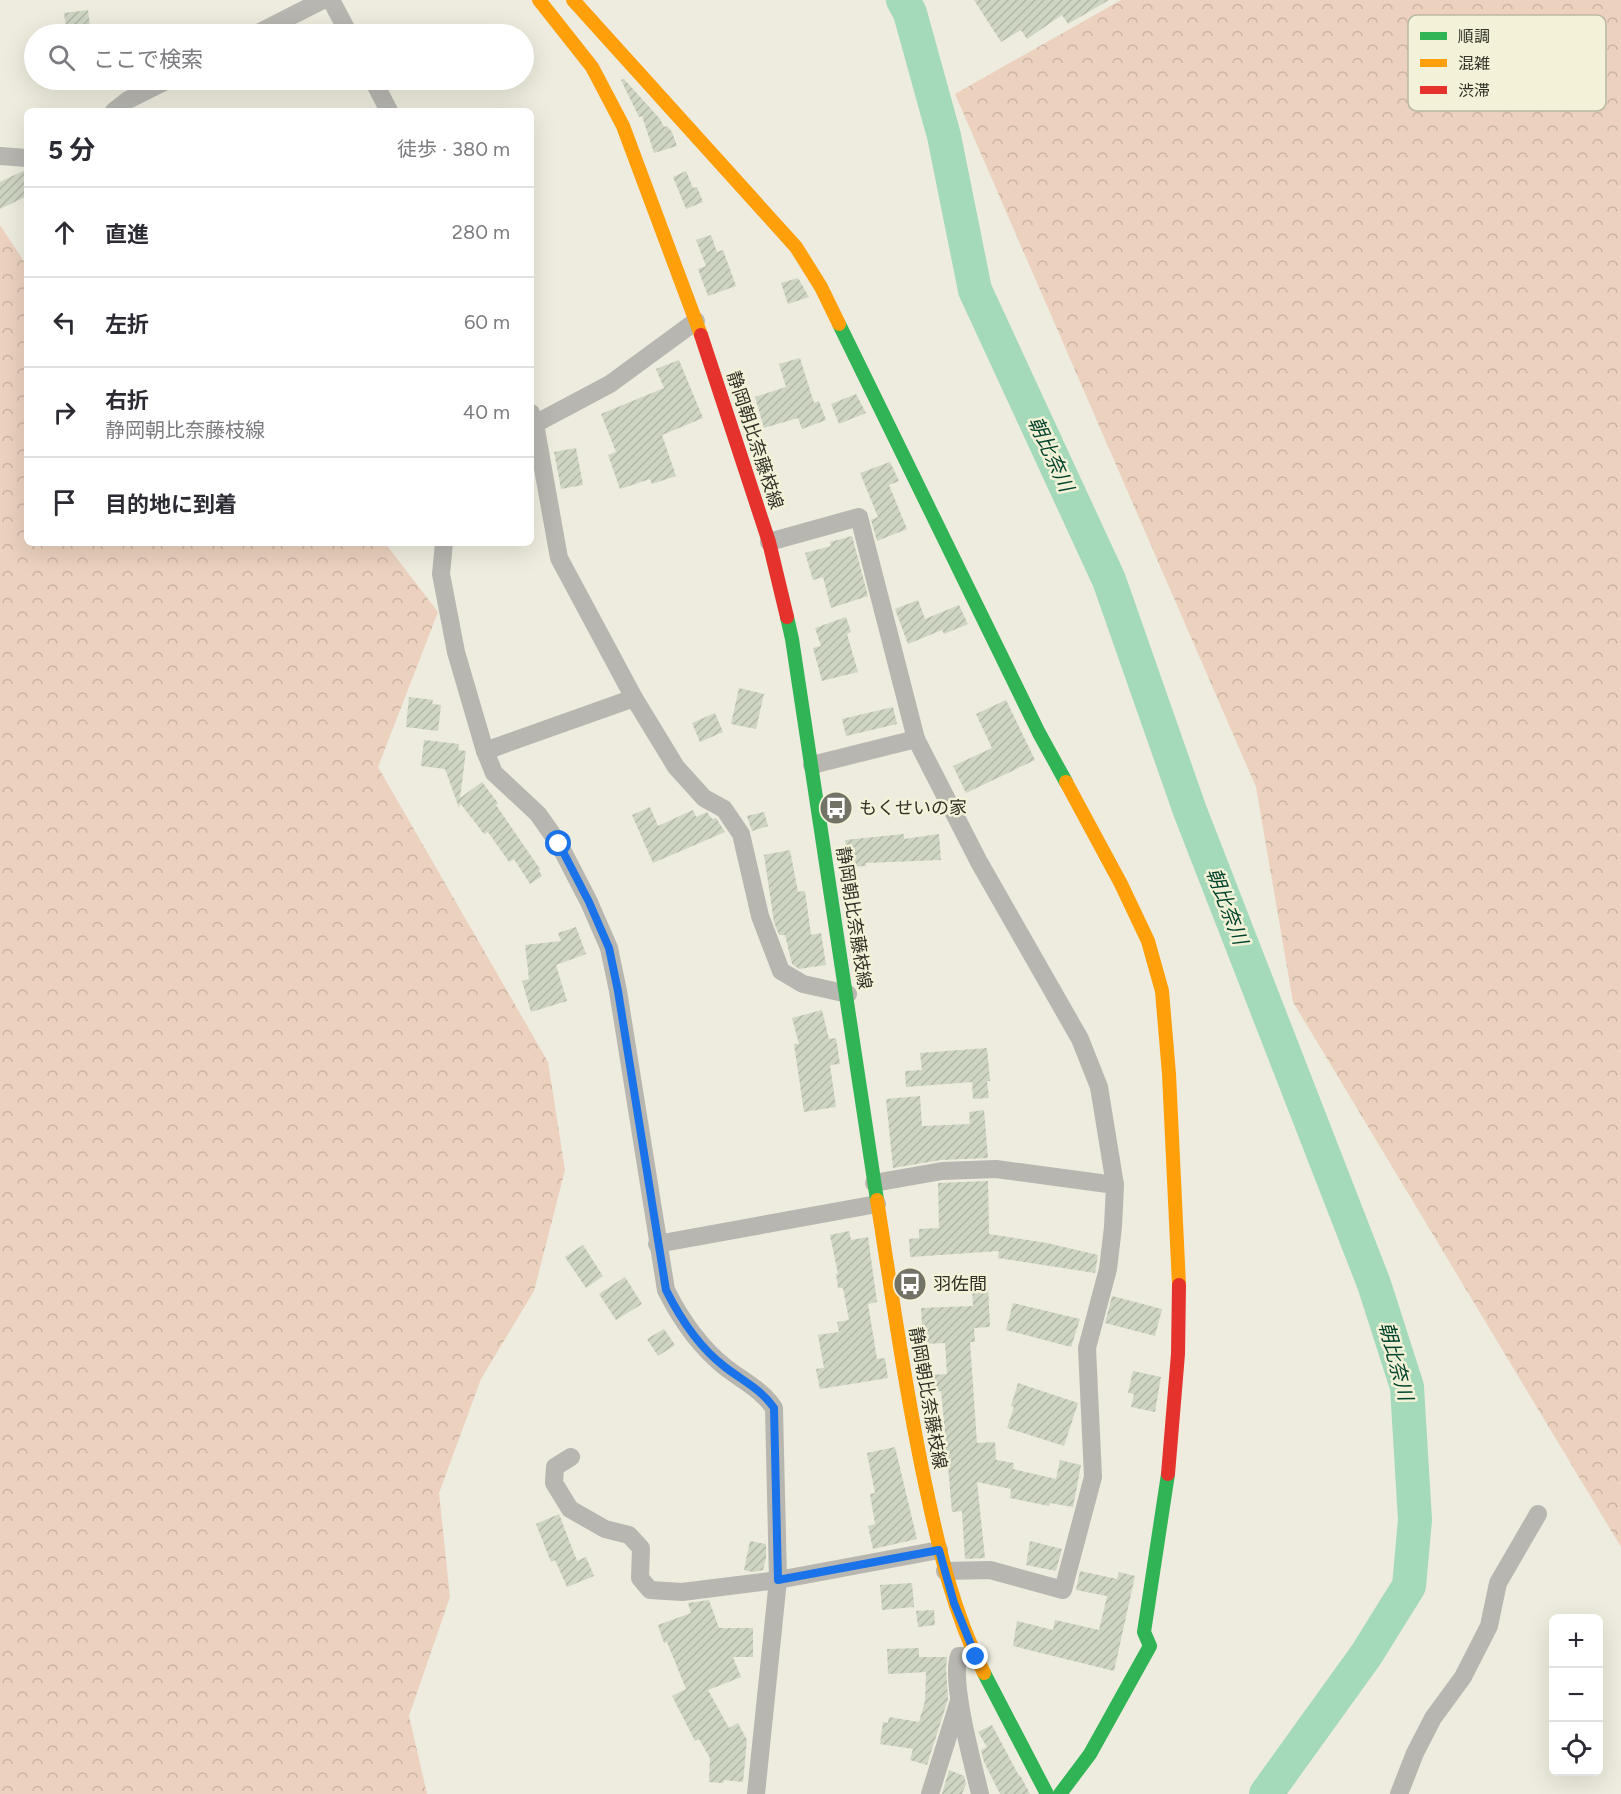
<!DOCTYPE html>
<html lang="ja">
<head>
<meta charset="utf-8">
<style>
	:root { --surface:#fff; --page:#f7f7f7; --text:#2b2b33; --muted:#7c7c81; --line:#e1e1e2 }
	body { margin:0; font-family:Figtree,"Noto Sans JP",sans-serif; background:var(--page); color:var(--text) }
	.controls { position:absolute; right:18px; bottom:18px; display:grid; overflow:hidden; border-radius:9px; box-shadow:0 6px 24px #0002 }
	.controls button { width:54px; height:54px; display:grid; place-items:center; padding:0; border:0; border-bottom:2px solid var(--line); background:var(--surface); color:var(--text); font:30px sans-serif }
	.stop { position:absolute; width:18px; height:18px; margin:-14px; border:4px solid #1a73e8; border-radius:50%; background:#fff }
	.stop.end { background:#1a73e8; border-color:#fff; box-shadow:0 2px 6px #0008 }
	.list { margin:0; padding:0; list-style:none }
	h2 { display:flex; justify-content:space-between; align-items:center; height:78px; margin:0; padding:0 24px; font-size:26px }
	h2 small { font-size:20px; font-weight:400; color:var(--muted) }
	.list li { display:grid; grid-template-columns:39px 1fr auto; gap:18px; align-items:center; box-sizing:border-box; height:90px; padding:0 24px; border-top:2px solid var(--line) }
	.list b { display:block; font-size:22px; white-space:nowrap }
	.list p { margin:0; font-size:20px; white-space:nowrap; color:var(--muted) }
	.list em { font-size:20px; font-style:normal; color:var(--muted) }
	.icon { flex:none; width:33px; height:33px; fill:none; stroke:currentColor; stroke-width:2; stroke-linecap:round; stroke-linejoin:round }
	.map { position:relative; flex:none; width:1621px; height:1794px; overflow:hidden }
	.search { position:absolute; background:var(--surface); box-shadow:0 6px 24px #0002; left:24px; top:24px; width:510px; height:66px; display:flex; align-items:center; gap:15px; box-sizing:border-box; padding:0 21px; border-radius:33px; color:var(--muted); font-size:22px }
	.panel { position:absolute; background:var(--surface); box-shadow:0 6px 24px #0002; left:24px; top:108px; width:510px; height:438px; border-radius:9px }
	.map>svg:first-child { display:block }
	.forest { fill:url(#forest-crowns) }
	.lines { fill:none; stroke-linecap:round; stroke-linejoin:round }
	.river { stroke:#a4daba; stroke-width:34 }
	.building { fill:url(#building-hatch) }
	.street { stroke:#b7b6b0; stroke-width:18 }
	.fast { stroke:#30b455; stroke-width:14 }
	.slow { stroke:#ff9f0a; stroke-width:14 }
	.jam { stroke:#e5322d; stroke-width:14 }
	.route { stroke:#1a73e8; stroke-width:8 }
	.labels { text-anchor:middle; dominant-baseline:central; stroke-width:5; stroke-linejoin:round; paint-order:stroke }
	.street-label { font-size:18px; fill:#313127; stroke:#f3f2d8 }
	.poi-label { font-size:18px; fill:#313127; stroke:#f3f2d8; text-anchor:start }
	.water-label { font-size:20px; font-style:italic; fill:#02442c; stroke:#f3f2d8 }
	.key { fill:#f3f2d8; stroke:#b9b8a3; stroke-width:1.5 }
	.key-label { font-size:16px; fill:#313127 }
</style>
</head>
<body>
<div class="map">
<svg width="1621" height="1794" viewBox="0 0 1621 1794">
	<defs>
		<pattern id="forest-crowns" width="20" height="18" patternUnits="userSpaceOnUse" patternTransform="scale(1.5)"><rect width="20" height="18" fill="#ebd1be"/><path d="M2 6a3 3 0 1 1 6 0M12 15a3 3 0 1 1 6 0" fill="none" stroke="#cab4a3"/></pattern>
		<pattern id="building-hatch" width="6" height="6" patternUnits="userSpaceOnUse" patternTransform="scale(1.5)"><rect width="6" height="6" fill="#cfd5c3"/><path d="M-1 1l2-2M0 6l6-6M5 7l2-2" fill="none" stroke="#b2b7a8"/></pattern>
	</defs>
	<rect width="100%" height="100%" fill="#edecde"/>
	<g class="forest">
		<polygon points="1121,0 1621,0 1621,1547 1293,1002 1256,787 955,94"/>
		<polygon points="0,225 27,266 27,543 385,543 438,612 378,767 548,1062 565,1170 534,1291 481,1379 439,1493 450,1597 409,1716 427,1794 0,1794"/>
	</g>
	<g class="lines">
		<polyline class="river" points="903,0 910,13 944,136 975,290 1109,580 1190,811 1374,1284 1407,1387 1415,1520 1409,1586 1366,1655 1266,1794"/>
	</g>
	<g class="building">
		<polygon points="974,0 1109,0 1068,24 1062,15 1027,39 1021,30 1001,42"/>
		<polygon points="88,10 91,34 67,34 64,13"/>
		<polygon points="624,79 660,119 664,127 667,126 672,132 677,146 654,153 642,116 639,117 621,80"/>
		<polygon points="27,169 27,196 0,209 0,182"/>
		<polygon points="686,171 693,188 697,187 703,202 686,209 673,177"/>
		<polygon points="711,235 717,252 723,250 736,286 708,296 698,269 706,266 696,240"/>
		<polygon points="798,278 809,297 788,304 781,283"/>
		<polygon points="800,358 814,403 819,401 826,420 802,429 798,418 764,428 755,397 786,387 779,364"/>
		<polygon points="679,360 703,418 662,435 676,476 652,484 650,479 620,489 608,455 616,452 601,414 664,388 656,369"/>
		<polygon points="856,394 866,413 839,424 831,404"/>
		<polygon points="576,448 583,485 561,489 554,452"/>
		<polygon points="890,462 899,481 889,485 907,529 877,541 871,520 878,517 860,473"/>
		<polygon points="852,536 868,596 831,608 823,577 813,580 805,553 831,546 830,542"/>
		<polygon points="918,600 925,619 959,605 968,624 944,634 942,630 908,644 895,609"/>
		<polygon points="846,617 851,632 847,634 858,672 822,681 813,648 821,646 815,628"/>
		<polygon points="739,688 764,694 756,729 731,724"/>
		<polygon points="409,697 433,700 432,704 441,705 438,731 406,727"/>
		<polygon points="1006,700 1035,760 966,793 953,766 992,748 976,714"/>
		<polygon points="893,707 897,724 846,736 842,719"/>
		<polygon points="715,713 723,732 700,742 692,723"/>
		<polygon points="424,740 459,744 458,750 466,751 460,798 482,782 498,803 496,805 540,869 539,871 542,876 530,884 514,859 509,862 488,832 484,834 460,803 459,808 445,769 421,766"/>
		<polygon points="650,807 658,826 693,810 696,817 707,812 712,819 716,818 725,832 653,863 632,815"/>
		<polygon points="764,812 768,826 752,831 747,816"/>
		<polygon points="904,834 904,839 939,834 941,860 865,863 866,866 848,867 845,840"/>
		<polygon points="790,850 798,892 805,891 811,935 821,933 826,965 799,969 792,964 785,935 779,935 774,922 764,855"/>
		<polygon points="576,927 586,954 556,965 567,1001 531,1012 522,981 529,979 525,945 561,941 558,933"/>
		<polygon points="822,1010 829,1039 836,1038 840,1064 830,1065 836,1107 804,1112 794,1044 799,1044 792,1018"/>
		<polygon points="987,1048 990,1081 987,1081 989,1098 973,1099 972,1082 906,1087 905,1071 922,1070 920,1053"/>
		<polygon points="920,1096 922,1126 970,1124 969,1112 984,1110 988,1158 941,1160 893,1168 886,1099"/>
		<polygon points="988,1181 989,1234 1047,1243 1098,1255 1095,1273 998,1258 999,1251 910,1257 909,1239 919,1238 919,1229 939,1228 938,1183"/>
		<polygon points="849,1231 851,1240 868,1237 877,1302 868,1304 869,1310 877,1359 885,1358 888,1378 820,1389 816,1369 824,1368 818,1335 839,1332 837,1322 849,1320 843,1288 838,1288 836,1274 838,1274 830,1235"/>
		<polygon points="583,1245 603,1276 586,1288 565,1257"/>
		<polygon points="625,1277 642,1304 616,1320 599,1294"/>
		<polygon points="988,1285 990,1327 974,1328 975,1342 970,1342 977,1443 995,1442 996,1460 1014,1463 1013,1469 1056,1479 1060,1460 1081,1465 1073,1507 1050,1503 1049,1506 1010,1498 1011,1489 977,1482 985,1558 965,1559 962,1511 952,1512 948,1466 941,1467 939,1443 946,1442 941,1391 930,1392 929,1375 947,1374 945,1343 923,1344 921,1308 973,1306 972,1286"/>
		<polygon points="1112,1296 1162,1309 1155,1336 1105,1323"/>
		<polygon points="1013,1303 1080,1319 1071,1347 1006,1330"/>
		<polygon points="664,1329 675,1345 658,1356 647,1339"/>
		<polygon points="1133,1371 1161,1377 1155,1412 1131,1407 1134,1394 1128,1393"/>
		<polygon points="1018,1383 1078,1403 1064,1446 1007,1428 1014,1407 1011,1406"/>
		<polygon points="895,1447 917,1539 873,1549 868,1526 875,1524 870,1494 875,1493 867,1453"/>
		<polygon points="559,1514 577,1561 586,1557 594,1576 567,1587 555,1560 551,1562 536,1524"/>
		<polygon points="750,1541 766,1544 766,1558 763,1570 753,1572 744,1570"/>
		<polygon points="1030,1541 1062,1549 1056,1571 1026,1565"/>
		<polygon points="1080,1571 1117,1579 1119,1572 1135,1576 1114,1671 1013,1646 1017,1621 1053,1630 1055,1620 1099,1630 1107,1596 1076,1590"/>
		<polygon points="912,1583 914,1607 882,1610 880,1585"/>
		<polygon points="709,1600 719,1628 753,1628 753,1657 733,1657 741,1677 708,1690 729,1728 738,1723 747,1740 743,1782 724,1780 723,1783 709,1782 710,1758 699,1739 695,1741 672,1696 686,1689 667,1642 664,1643 658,1625 691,1613 688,1603"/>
		<polygon points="934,1610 935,1625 918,1627 916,1611"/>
		<polygon points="919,1648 919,1657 947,1657 946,1668 948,1699 927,1765 910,1760 913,1749 880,1744 883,1722 888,1723 889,1717 919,1722 925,1701 926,1672 888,1674 887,1649"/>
		<polygon points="992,1725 1019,1776 1020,1775 1030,1794 1000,1794 984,1762 981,1750 987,1747 978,1732"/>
		<polygon points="949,1770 964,1776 966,1784 962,1794 942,1794"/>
	</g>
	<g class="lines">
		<g class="street">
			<polyline points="331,0 349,34"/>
			<polyline points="256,34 323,0"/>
			<polyline points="373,80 389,111"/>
			<polyline points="114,111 128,100 168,80"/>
			<polyline points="0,156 27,158"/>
			<polyline points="531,413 535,424 559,558 634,698 676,767 704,798 724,809 741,834 760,916 781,971 803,984 848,994"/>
			<polyline points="531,426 610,384 696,321"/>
			<polyline points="769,542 859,517 916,739 979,862 1080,1039 1099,1087 1115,1185 1113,1227 1108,1269 1087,1348 1093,1477 1063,1590 990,1570 945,1571"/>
			<path d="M444,543L441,574L456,652L485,751L494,773L538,814L559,844L589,902L609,948L618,991L666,1290C680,1318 700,1347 725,1367C743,1381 761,1389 774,1408L778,1580L756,1794"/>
			<polyline points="485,751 634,698"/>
			<polyline points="812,765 916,739"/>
			<polyline points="874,1183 942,1171 996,1169 1115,1185"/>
			<polyline points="657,1244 877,1204"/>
			<polyline points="571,1457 555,1467 554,1483 570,1509 605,1529 629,1535 641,1548 640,1578 650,1590 682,1592 778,1580 939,1550"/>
			<path d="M976,1657L959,1656C950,1682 973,1764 980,1794"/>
			<polyline points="930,1794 959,1701"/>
			<polyline points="1399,1794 1415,1753 1433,1718 1463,1677 1489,1626 1498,1583 1538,1514"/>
		</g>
		<g class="fast">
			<polyline points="839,324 1039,733 1066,782"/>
			<polyline points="787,617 792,639 877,1200"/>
			<polyline points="984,1673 1047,1794"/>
			<polyline points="1060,1794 1090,1754 1150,1646 1144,1632 1168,1474"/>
		</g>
		<g class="slow">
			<polyline points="539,0 592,67 623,126 701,335"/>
			<polyline points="573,0 796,247 821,287 839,324"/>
			<polyline points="1066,782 1121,884 1148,941 1162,991 1169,1074 1179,1285"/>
			<path d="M877,1200C892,1294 905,1389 925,1483C939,1549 953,1613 984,1673"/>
		</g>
		<g class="jam">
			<polyline points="701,335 769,542 787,617"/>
			<polyline points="1168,1474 1178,1354 1179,1285"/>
		</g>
	</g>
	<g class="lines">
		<path class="route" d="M559,844L589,902L609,948L618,991L666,1290C680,1318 700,1348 725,1367C743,1381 761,1389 774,1408L778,1580L939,1550L954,1603L976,1657"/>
	</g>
	<defs>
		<g id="bus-disc" transform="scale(1.725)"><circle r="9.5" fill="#737267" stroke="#f3f2d8"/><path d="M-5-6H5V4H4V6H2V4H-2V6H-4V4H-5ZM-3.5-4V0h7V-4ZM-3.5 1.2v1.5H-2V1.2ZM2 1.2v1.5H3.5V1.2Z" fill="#fff"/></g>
	</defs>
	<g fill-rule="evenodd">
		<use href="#bus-disc" x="836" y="808"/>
		<use href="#bus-disc" x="910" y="1284"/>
	</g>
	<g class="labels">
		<g class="street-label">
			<text transform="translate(755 440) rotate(72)">静岡朝比奈藤枝線</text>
			<text transform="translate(854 918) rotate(81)">静岡朝比奈藤枝線</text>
			<text transform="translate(928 1398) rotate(80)">静岡朝比奈藤枝線</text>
		</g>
		<g class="poi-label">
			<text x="859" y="808">もくせいの家</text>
			<text x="933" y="1284">羽佐間</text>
		</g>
		<g class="water-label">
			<text transform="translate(1051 454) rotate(65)">朝比奈川</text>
			<text transform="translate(1227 906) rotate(69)">朝比奈川</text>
			<text transform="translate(1396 1361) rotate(75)">朝比奈川</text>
		</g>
	</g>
	<rect x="1408" y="15" width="198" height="96" rx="9" class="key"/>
	<rect x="1420" y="32" width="27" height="8" fill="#30b455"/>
	<rect x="1420" y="59" width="27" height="8" fill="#ff9f0a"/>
	<rect x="1420" y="86" width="27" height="8" fill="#e5322d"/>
	<g class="key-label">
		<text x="1458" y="42">順調</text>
		<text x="1458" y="69">混雑</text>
		<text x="1458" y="96">渋滞</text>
	</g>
</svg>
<div class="controls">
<button>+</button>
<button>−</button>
<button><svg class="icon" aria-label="locate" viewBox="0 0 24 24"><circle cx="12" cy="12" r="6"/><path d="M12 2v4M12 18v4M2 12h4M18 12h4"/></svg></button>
</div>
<div class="stop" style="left:559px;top:844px"></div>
<div class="stop end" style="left:976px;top:1657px"></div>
<div class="search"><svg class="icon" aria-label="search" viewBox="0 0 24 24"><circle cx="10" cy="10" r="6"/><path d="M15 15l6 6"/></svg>ここで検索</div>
<section class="panel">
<h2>5 分<small>徒歩 · 380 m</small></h2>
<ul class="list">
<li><svg class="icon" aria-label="ahead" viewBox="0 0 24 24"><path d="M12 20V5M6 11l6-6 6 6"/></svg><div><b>直進</b></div><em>280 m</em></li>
<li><svg class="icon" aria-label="left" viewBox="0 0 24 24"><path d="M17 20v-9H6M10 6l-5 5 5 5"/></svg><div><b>左折</b></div><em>60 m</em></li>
<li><svg class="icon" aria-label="right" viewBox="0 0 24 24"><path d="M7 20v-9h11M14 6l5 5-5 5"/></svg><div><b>右折</b><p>静岡朝比奈藤枝線</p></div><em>40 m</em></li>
<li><svg class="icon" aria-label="arrive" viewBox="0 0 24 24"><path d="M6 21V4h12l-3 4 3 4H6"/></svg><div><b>目的地に到着</b></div></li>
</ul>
</section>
</div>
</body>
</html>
